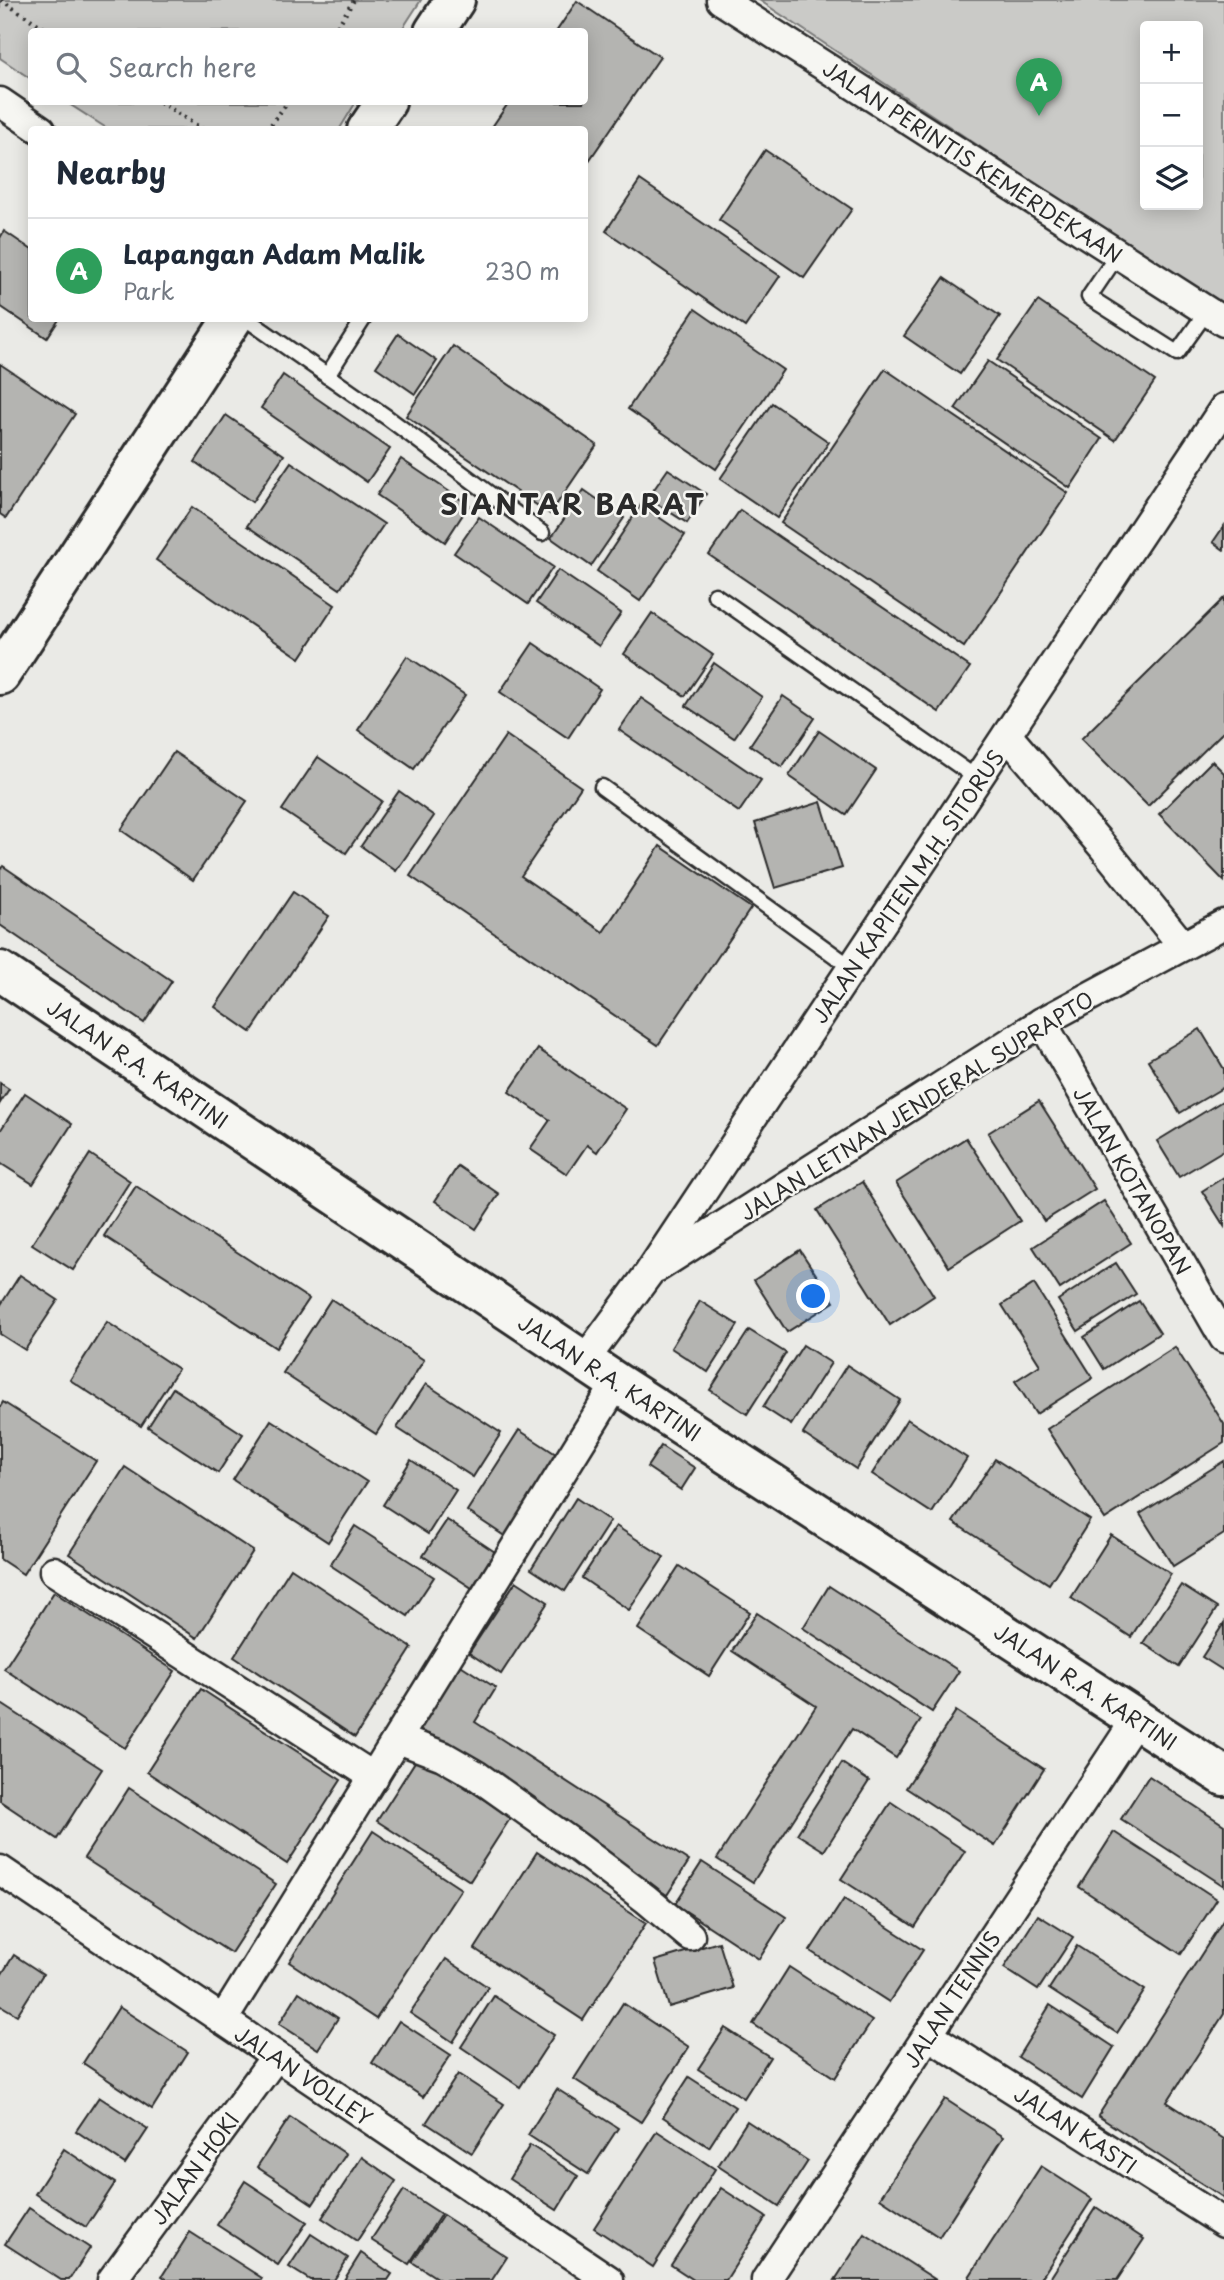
<!DOCTYPE html>
<html lang="en">
<head>
<meta charset="utf-8">
<style>
	:root { --surface:#fff; --page:#f2f2f3; --text:#1f2937; --muted:#747a83; --line:#e0e1e3; --accent:#ea580c }
	body { margin:0; font-family:"Playpen Sans",sans-serif; background:var(--page); color:var(--text) }
	.controls { position:absolute; right:21px; top:21px; display:grid; overflow:hidden; border-radius:7px; box-shadow:0 4px 18px #0003 }
	.controls button { width:63px; height:63px; display:grid; place-items:center; padding:0; border:0; border-bottom:2px solid var(--line); background:var(--surface); color:var(--text); font:35px sans-serif }
	.you { position:absolute; left:814px; top:1297px; width:24px; height:24px; margin:-18px; border:5px solid #fff; border-radius:50%; background:#1a73e8; box-shadow:0 0 0 10px #1a73e833 }
	.badge { display:grid; place-items:center; width:46px; height:46px; border-radius:50%; background:var(--accent); color:#fff; font-size:23px; font-weight:700 }
	.pin { position:absolute; translate:-50% -58px; filter:drop-shadow(0 2px 4px #0008) }
	.pin::after { content:''; position:absolute; top:37px; width:24px; height:21px; background:inherit; clip-path:polygon(0 0,100% 0,50% 100%) }
	.list { margin:0; padding:0; list-style:none }
	h2 { display:flex; justify-content:space-between; align-items:center; height:91px; margin:0; padding:0 28px; font-size:30px }
	h2 small { font-size:23px; font-weight:400; color:var(--muted) }
	.list li { display:grid; grid-template-columns:46px 1fr auto; gap:21px; align-items:center; box-sizing:border-box; height:105px; padding:0 28px; border-top:2px solid var(--line) }
	.list b { display:block; font-size:26px; white-space:nowrap }
	.list p { margin:0; font-size:23px; white-space:nowrap; color:var(--muted) }
	.list em { font-size:23px; font-style:normal; color:var(--muted) }
	.icon { flex:none; width:38px; height:38px; fill:none; stroke:currentColor; stroke-width:2; stroke-linecap:round; stroke-linejoin:round }
	.map { position:relative; flex:none; width:1224px; height:2280px; overflow:hidden }
	.search { position:absolute; background:var(--surface); box-shadow:0 4px 18px #0003; left:28px; top:28px; width:560px; height:77px; display:flex; align-items:center; gap:18px; box-sizing:border-box; padding:0 24px; border-radius:7px; color:var(--muted); font-size:26px }
	.panel { position:absolute; background:var(--surface); box-shadow:0 4px 18px #0003; left:28px; top:126px; width:560px; height:196px; border-radius:7px }
	.map>svg:first-child { display:block }
	.green { fill:#cacac7; stroke:#7a7a79; stroke-width:2; fill-rule:evenodd }
	.building { fill:#b4b4b1; stroke:#2b2b2b; stroke-width:2 }
	.lines { fill:none; stroke-linecap:round; stroke-linejoin:round }
	.lane-casing { stroke:#2b2b2b; stroke-width:19 }
	.street-casing { stroke:#2b2b2b; stroke-width:33 }
	.secondary-casing { stroke:#2b2b2b; stroke-width:44 }
	.path { stroke:#2b2b2b; stroke-width:4.5; stroke-dasharray:2 5; stroke-linecap:butt }
	.lane { stroke:#f6f6f2; stroke-width:14 }
	.street { stroke:#f6f6f2; stroke-width:28 }
	.secondary { stroke:#f6f6f2; stroke-width:38 }
	.labels { text-anchor:middle; dominant-baseline:central; stroke-width:5; stroke-linejoin:round; paint-order:stroke }
	.street-label { font-size:21px; fill:#2b2b2b; stroke:#f6f6f2 }
	.district-label { font-size:28px; font-weight:bold; letter-spacing:2px; fill:#2b2b2b; stroke:#f6f6f2 }
</style>
</head>
<body>
<div class="map">
<svg width="1224" height="2280" viewBox="0 0 1224 2280">
	<rect width="100%" height="100%" fill="#eaeae6"/>
	<filter id="ink" filterUnits="userSpaceOnUse"><feTurbulence type="fractalNoise" baseFrequency=".0143" numOctaves="2"/><feDisplacementMap in="SourceGraphic" scale="14" xChannelSelector="R" yChannelSelector="G"/><feConvolveMatrix kernelMatrix="1 2 1 2 8 2 1 2 1" color-interpolation-filters="sRGB"/></filter>
	<g filter="url(#ink)">
		<g class="green">
			<polygon points="0,0 421,0 401,31 32,32 31,79 0,58"/>
			<path d="M759,0H1224V309ZM1145,26H1198V205H1145Z"/>
			<polygon points="66,102 356,102 339,130 108,129"/>
		</g>
		<g class="building">
			<polygon points="577,1 660,57 584,168 584,130 490,130 509,102 584,102 584,32 556,32"/>
			<polygon points="765,150 852,209 804,278 719,220"/>
			<polygon points="640,180 780,276 745,327 606,231"/>
			<polygon points="4,231 32,250 32,318 60,318 47,338 0,306 0,238"/>
			<polygon points="944,278 1000,316 960,374 904,336"/>
			<polygon points="1038,301 1155,381 1115,440 997,360"/>
			<polygon points="695,309 783,370 716,469 628,409"/>
			<polygon points="398,334 437,361 415,394 376,367"/>
			<polygon points="453,346 597,445 550,514 406,416"/>
			<polygon points="988,361 1102,439 1070,488 955,409"/>
			<polygon points="0,364 75,414 6,518 0,514"/>
			<polygon points="885,369 1068,493 964,647 781,523"/>
			<polygon points="283,375 390,449 367,482 261,408"/>
			<polygon points="772,403 829,442 777,518 720,479"/>
			<polygon points="226,415 284,455 252,502 195,462"/>
			<polygon points="401,459 469,505 445,542 377,495"/>
			<polygon points="291,462 384,524 340,589 247,526"/>
			<polygon points="668,469 706,494 687,523 648,498"/>
			<polygon points="584,490 624,518 591,566 551,538"/>
			<polygon points="641,505 685,535 640,601 597,571"/>
			<polygon points="192,507 335,605 300,658 156,560"/>
			<polygon points="740,510 970,667 939,712 709,555"/>
			<polygon points="479,517 553,567 528,604 454,553"/>
			<polygon points="1224,526 1224,550 1213,542"/>
			<polygon points="558,570 621,613 599,646 536,603"/>
			<polygon points="1224,598 1224,731 1148,806 1081,739"/>
			<polygon points="652,613 713,655 685,696 624,654"/>
			<polygon points="533,643 600,689 568,738 500,692"/>
			<polygon points="407,656 465,695 414,769 358,730"/>
			<polygon points="714,663 762,697 734,738 686,706"/>
			<polygon points="783,696 815,718 782,767 750,745"/>
			<polygon points="641,698 761,780 739,812 619,730"/>
			<polygon points="819,731 876,770 846,815 789,776"/>
			<polygon points="506,735 581,787 521,876 603,932 660,846 751,908 658,1045 410,876"/>
			<polygon points="174,752 247,801 193,880 121,830"/>
			<polygon points="318,757 382,801 346,853 282,810"/>
			<polygon points="1212,761 1224,773 1224,881 1159,814"/>
			<polygon points="399,791 434,816 396,871 361,846"/>
			<polygon points="821,802 842,868 775,888 755,823"/>
			<polygon points="3,866 172,981 144,1023 0,925 0,870"/>
			<polygon points="293,892 329,916 251,1032 215,1007"/>
			<polygon points="1200,1029 1224,1069 1224,1087 1180,1113 1148,1060"/>
			<polygon points="538,1049 626,1109 597,1152 587,1145 567,1174 530,1149 550,1120 509,1092"/>
			<polygon points="0,1083 9,1089 0,1103"/>
			<polygon points="25,1093 72,1124 33,1184 0,1163 0,1131"/>
			<polygon points="1224,1100 1224,1150 1179,1177 1157,1141"/>
			<polygon points="1039,1101 1095,1189 1044,1221 988,1133"/>
			<polygon points="966,1138 1020,1221 949,1267 896,1183"/>
			<polygon points="90,1154 130,1181 73,1270 32,1244"/>
			<polygon points="458,1166 499,1194 476,1229 435,1201"/>
			<polygon points="1224,1177 1224,1226 1202,1191"/>
			<polygon points="862,1182 934,1296 890,1325 817,1210"/>
			<polygon points="136,1186 309,1299 276,1348 104,1236"/>
			<polygon points="1104,1201 1131,1243 1060,1289 1033,1247"/>
			<polygon points="800,1250 834,1302 787,1332 754,1280"/>
			<polygon points="1116,1263 1136,1294 1078,1331 1058,1300"/>
			<polygon points="20,1275 58,1300 25,1350 0,1334 0,1306"/>
			<polygon points="1034,1284 1093,1378 1036,1414 1015,1381 1040,1365 1002,1305"/>
			<polygon points="331,1299 424,1360 376,1434 283,1373"/>
			<polygon points="700,1301 738,1325 708,1372 671,1348"/>
			<polygon points="1139,1301 1160,1333 1104,1369 1084,1337"/>
			<polygon points="107,1322 178,1369 141,1426 70,1380"/>
			<polygon points="749,1330 786,1353 747,1414 710,1390"/>
			<polygon points="803,1345 831,1363 791,1425 763,1407"/>
			<polygon points="1175,1347 1224,1424 1224,1443 1105,1519 1047,1429"/>
			<polygon points="847,1365 900,1400 856,1469 803,1434"/>
			<polygon points="426,1384 501,1433 473,1477 397,1428"/>
			<polygon points="173,1388 243,1434 218,1473 148,1427"/>
			<polygon points="3,1402 96,1461 23,1574 0,1559 0,1407"/>
			<polygon points="907,1419 967,1458 932,1513 872,1474"/>
			<polygon points="271,1420 367,1482 328,1542 233,1480"/>
			<polygon points="519,1430 562,1458 509,1539 467,1511"/>
			<polygon points="661,1446 695,1468 681,1490 647,1467"/>
			<polygon points="995,1459 1090,1520 1049,1584 953,1522"/>
			<polygon points="411,1460 456,1490 428,1534 383,1505"/>
			<polygon points="1224,1461 1224,1534 1173,1566 1140,1514"/>
			<polygon points="125,1467 253,1551 197,1638 69,1554"/>
			<polygon points="576,1498 610,1521 565,1591 531,1569"/>
			<polygon points="447,1520 495,1552 472,1588 423,1556"/>
			<polygon points="355,1526 434,1577 408,1616 330,1565"/>
			<polygon points="616,1526 664,1557 629,1610 582,1578"/>
			<polygon points="1111,1535 1171,1574 1131,1637 1071,1598"/>
			<polygon points="679,1566 750,1612 709,1676 638,1629"/>
			<polygon points="291,1568 412,1648 355,1737 234,1657"/>
			<polygon points="516,1581 548,1602 501,1674 469,1653"/>
			<polygon points="1181,1585 1217,1608 1179,1667 1143,1643"/>
			<polygon points="829,1586 959,1671 932,1712 803,1628"/>
			<polygon points="54,1592 175,1671 125,1748 4,1669"/>
			<polygon points="757,1613 921,1720 896,1758 852,1729 753,1882 717,1859 816,1706 732,1651"/>
			<polygon points="1224,1623 1224,1671 1202,1657"/>
			<polygon points="459,1664 496,1688 475,1722 689,1861 667,1895 416,1731"/>
			<polygon points="201,1689 341,1780 287,1864 147,1772"/>
			<polygon points="0,1703 102,1769 57,1839 0,1801"/>
			<polygon points="956,1711 1044,1769 995,1846 906,1788"/>
			<polygon points="418,1757 511,1817 470,1881 377,1821"/>
			<polygon points="842,1763 869,1781 824,1851 797,1834"/>
			<polygon points="1149,1776 1224,1825 1224,1886 1121,1819"/>
			<polygon points="129,1788 276,1884 231,1953 84,1858"/>
			<polygon points="891,1802 965,1851 915,1927 841,1879"/>
			<polygon points="373,1831 461,1889 376,2019 289,1962"/>
			<polygon points="1114,1832 1217,1899 1181,1954 1079,1887"/>
			<polygon points="537,1852 646,1923 583,2020 475,1949"/>
			<polygon points="702,1862 786,1917 759,1959 675,1904"/>
			<polygon points="844,1899 923,1950 889,2002 810,1951"/>
			<polygon points="1038,1915 1073,1937 1038,1990 1004,1968"/>
			<polygon points="1224,1919 1224,2014 1167,2102 1224,2139 1224,2198 1098,2116"/>
			<polygon points="719,1942 733,1988 669,2007 655,1961"/>
			<polygon points="1077,1946 1145,1990 1117,2033 1049,1989"/>
			<polygon points="14,1955 43,1974 17,2015 0,2005 0,1977"/>
			<polygon points="446,1959 488,1987 453,2042 410,2013"/>
			<polygon points="789,1967 872,2021 835,2078 753,2024"/>
			<polygon points="299,1992 338,2018 318,2049 279,2024"/>
			<polygon points="494,1996 554,2035 520,2087 461,2047"/>
			<polygon points="623,2003 689,2047 641,2122 574,2079"/>
			<polygon points="1050,2005 1114,2047 1082,2099 1018,2057"/>
			<polygon points="119,2007 188,2052 152,2109 83,2063"/>
			<polygon points="399,2021 451,2055 423,2097 372,2063"/>
			<polygon points="725,2028 770,2057 744,2098 698,2069"/>
			<polygon points="458,2074 504,2104 472,2153 426,2123"/>
			<polygon points="689,2077 735,2107 709,2147 663,2117"/>
			<polygon points="557,2089 618,2128 588,2174 528,2135"/>
			<polygon points="99,2097 148,2129 125,2164 76,2131"/>
			<polygon points="945,2099 1003,2137 939,2237 880,2198"/>
			<polygon points="290,2117 346,2154 313,2204 257,2167"/>
			<polygon points="747,2121 808,2161 779,2206 718,2166"/>
			<polygon points="657,2131 715,2169 653,2267 594,2228"/>
			<polygon points="530,2145 578,2176 557,2210 509,2179"/>
			<polygon points="64,2149 115,2183 86,2227 35,2194"/>
			<polygon points="362,2157 396,2181 357,2241 322,2218"/>
			<polygon points="1041,2166 1092,2199 1040,2280 974,2280 969,2277"/>
			<polygon points="245,2181 307,2222 278,2265 217,2225"/>
			<polygon points="721,2188 766,2217 726,2280 694,2280 671,2265"/>
			<polygon points="404,2190 441,2214 409,2264 371,2240"/>
			<polygon points="1096,2207 1144,2239 1117,2280 1049,2280"/>
			<polygon points="29,2208 90,2248 69,2280 61,2280 5,2244"/>
			<polygon points="443,2215 507,2257 492,2280 440,2280 412,2262"/>
			<polygon points="190,2232 262,2278 261,2280 168,2280 162,2276"/>
			<polygon points="311,2234 348,2258 334,2280 310,2280 289,2267"/>
			<polygon points="865,2234 936,2280 835,2280"/>
			<polygon points="361,2253 392,2274 388,2280 344,2280"/>
		</g>
		<g class="lines">
			<g class="lane-casing">
				<g id="lane">
					<polyline points="1118,254 1089,297 1177,353 1207,311"/>
					<polyline points="245,318 388,418 542,533"/>
					<polyline points="327,376 364,318"/>
					<polyline points="715,595 978,779"/>
					<polyline points="602,787 852,968"/>
				</g>
			</g>
			<g class="street-casing">
				<g id="street">
					<polyline points="721,0 1224,322"/>
					<polyline points="0,102 41,130"/>
					<polyline points="1007,735 1103,847 1183,946"/>
					<polyline points="1042,1022 1224,1338"/>
					<polyline points="658,1267 1042,1022 1224,924"/>
					<polyline points="584,1361 649,1273 1224,408"/>
					<polyline points="54,1571 374,1777"/>
					<polyline points="398,1739 443,1756 476,1775 576,1846 646,1899 690,1936"/>
					<polyline points="0,1870 609,2280"/>
					<polyline points="223,2020 617,1383"/>
					<polyline points="928,2035 1224,2223"/>
					<polyline points="112,2280 276,2056"/>
					<polyline points="766,2280 1137,1718"/>
				</g>
			</g>
			<g class="secondary-casing">
				<g id="secondary">
					<polyline points="434,32 455,0"/>
					<polyline points="367,130 386,102"/>
					<polyline points="0,675 233,318"/>
					<polyline points="0,971 617,1383 1224,1776"/>
				</g>
			</g>
			<g class="path">
				<polyline points="1,0 50,32"/>
				<polyline points="334,32 354,0"/>
				<polyline points="160,102 204,130"/>
				<polyline points="267,130 288,102"/>
			</g>
			<use href="#lane" class="lane"/>
			<use href="#street" class="street"/>
			<use href="#secondary" class="secondary"/>
		</g>
	</g>
	<g class="labels">
		<g class="street-label">
			<text transform="translate(973 161) rotate(33)">JALAN PERINTIS KEMERDEKAAN</text>
			<text transform="translate(907 886) rotate(-56)">JALAN KAPITEN M.H. SITORUS</text>
			<text transform="translate(138 1063) rotate(34)">JALAN R.A. KARTINI</text>
			<text transform="translate(916 1105) rotate(-32)">JALAN LETNAN JENDERAL SUPRAPTO</text>
			<text transform="translate(1133 1180) rotate(60)">JALAN KOTANOPAN</text>
			<text transform="translate(610 1377) rotate(33)">JALAN R.A. KARTINI</text>
			<text transform="translate(1086 1686) rotate(33)">JALAN R.A. KARTINI</text>
			<text transform="translate(951 1999) rotate(-57)">JALAN TENNIS</text>
			<text transform="translate(304 2075) rotate(34)">JALAN VOLLEY</text>
			<text transform="translate(1076 2129) rotate(33)">JALAN KASTI</text>
			<text transform="translate(194 2168) rotate(-54)">JALAN HOKI</text>
		</g>
		<g class="district-label">
			<text x="573" y="503">SIANTAR BARAT</text>
		</g>
	</g>
</svg>
<div class="controls">
<button>+</button>
<button>−</button>
<button><svg class="icon" aria-label="layers" viewBox="0 0 24 24"><path d="M12 4l9 5-9 5-9-5zM3 14l9 5 9-5"/></svg></button>
</div>
<div class="you"></div>
<div class="pin badge" style="left:1039px;top:116px;background:#2e9e5b">A</div>
<div class="search"><svg class="icon" aria-label="search" viewBox="0 0 24 24"><circle cx="10" cy="10" r="6"/><path d="M15 15l6 6"/></svg>Search here</div>
<section class="panel">
<h2>Nearby<small></small></h2>
<ul class="list">
<li><span class="badge" style="background:#2e9e5b">A</span><div><b>Lapangan Adam Malik</b><p>Park</p></div><em>230 m</em></li>
</ul>
</section>
</div>
</body>
</html>
